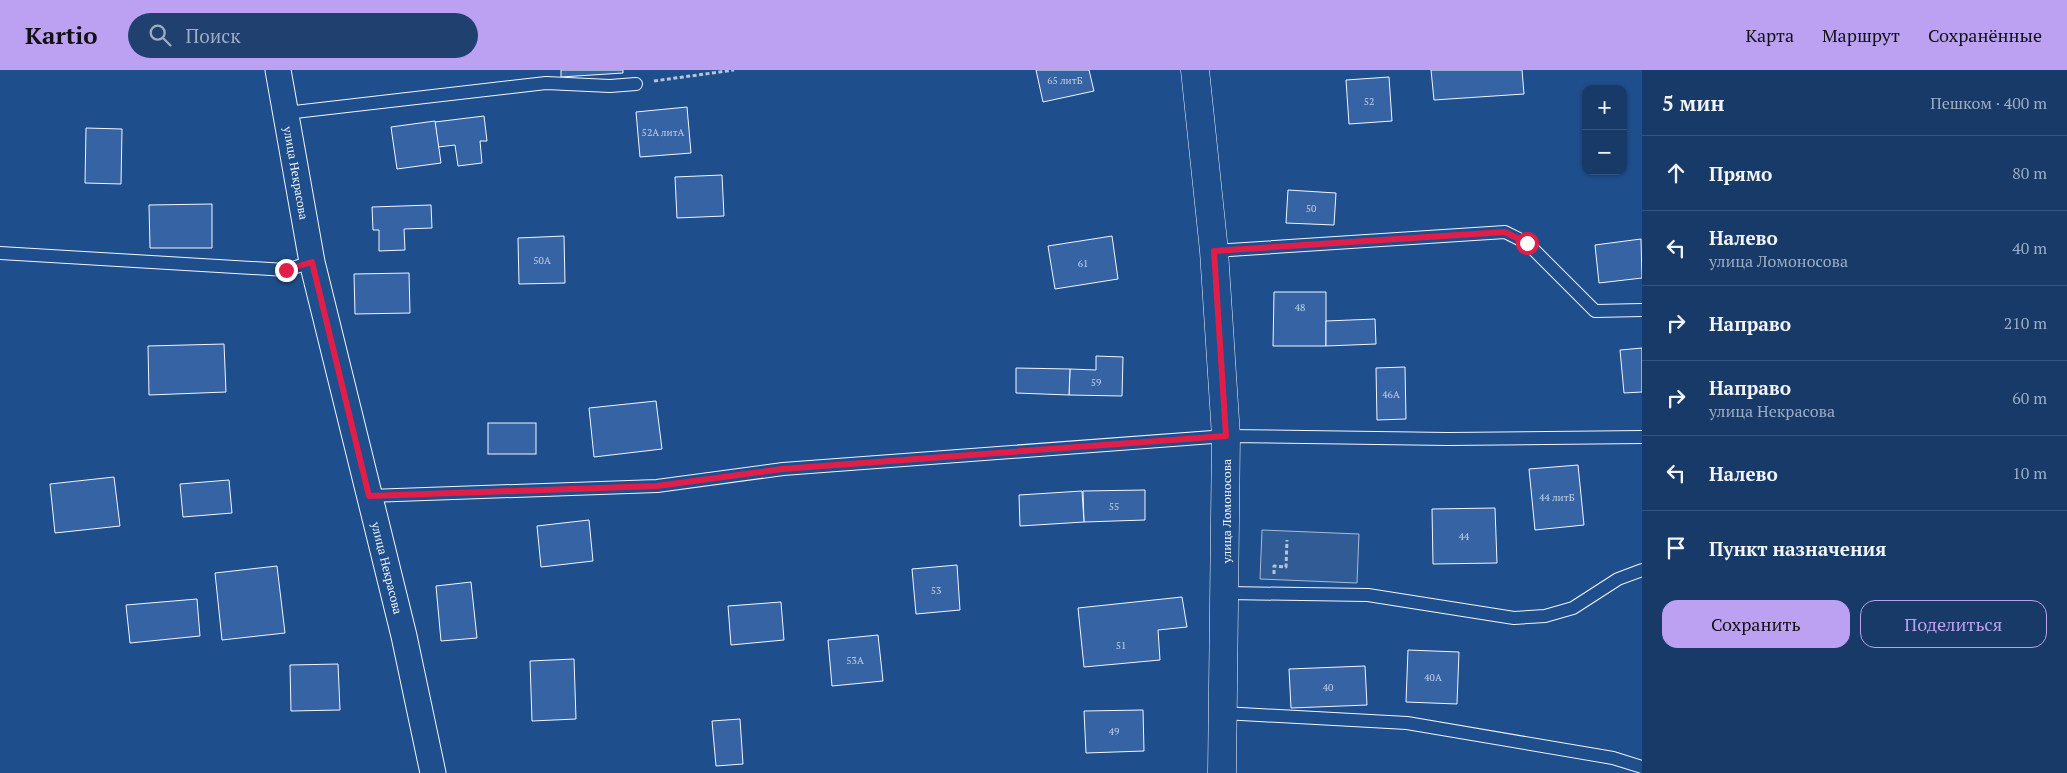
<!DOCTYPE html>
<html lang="ru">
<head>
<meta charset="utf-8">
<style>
	:root { --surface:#173a69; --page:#20416f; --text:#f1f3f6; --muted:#9eadc0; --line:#36547d; --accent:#bca0f2 }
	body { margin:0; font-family:"PT Serif",serif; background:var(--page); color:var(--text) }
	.controls { position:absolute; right:15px; top:15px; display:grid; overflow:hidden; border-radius:10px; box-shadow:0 1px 4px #0004 }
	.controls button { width:45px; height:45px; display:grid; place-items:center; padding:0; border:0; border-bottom:1px solid var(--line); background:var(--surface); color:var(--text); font:25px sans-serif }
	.stop { position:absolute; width:15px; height:15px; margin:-11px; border:4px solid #e11d48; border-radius:50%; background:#fff }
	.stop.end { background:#e11d48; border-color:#fff; box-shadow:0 1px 5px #0008 }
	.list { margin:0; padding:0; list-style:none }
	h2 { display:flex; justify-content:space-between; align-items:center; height:65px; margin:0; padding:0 20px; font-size:21px }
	h2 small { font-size:16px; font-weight:400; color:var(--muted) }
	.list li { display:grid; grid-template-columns:32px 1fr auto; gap:15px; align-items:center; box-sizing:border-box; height:75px; padding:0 20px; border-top:1px solid var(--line) }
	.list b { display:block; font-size:19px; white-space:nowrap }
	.list p { margin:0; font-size:16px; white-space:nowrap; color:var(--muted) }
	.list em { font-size:16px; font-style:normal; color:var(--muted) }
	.actions { display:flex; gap:10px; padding:15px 20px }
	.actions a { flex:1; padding:11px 0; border:1px solid var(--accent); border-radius:15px; text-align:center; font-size:18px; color:var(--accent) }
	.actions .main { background:var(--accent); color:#111 }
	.icon { flex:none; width:28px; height:28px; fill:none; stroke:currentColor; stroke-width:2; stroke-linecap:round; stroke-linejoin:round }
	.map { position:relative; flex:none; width:1642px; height:703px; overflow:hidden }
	header { display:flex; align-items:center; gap:30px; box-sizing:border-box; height:70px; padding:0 25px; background:var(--accent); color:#111 }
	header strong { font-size:24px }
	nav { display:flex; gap:28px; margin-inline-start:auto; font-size:18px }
	.search { width:350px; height:45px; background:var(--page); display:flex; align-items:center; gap:12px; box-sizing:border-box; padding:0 18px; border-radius:28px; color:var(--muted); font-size:19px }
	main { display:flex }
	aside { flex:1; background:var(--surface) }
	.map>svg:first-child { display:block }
	.green { fill:#305b95; stroke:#a8bbd7 }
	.building { fill:#3563a3; stroke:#f2f6ff }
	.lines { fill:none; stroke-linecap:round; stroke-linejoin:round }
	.lane-casing { stroke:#f2f6ff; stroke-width:14 }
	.street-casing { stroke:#f2f6ff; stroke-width:27 }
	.secondary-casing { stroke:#f2f6ff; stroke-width:29 }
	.path { stroke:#b3c4dc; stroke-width:3; stroke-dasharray:4 2.5; stroke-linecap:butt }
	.lane { stroke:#1f4e8c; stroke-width:12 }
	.street { stroke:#1f4e8c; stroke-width:25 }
	.secondary { stroke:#1f4e8c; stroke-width:28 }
	.route { stroke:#e11d48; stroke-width:6 }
	.labels { text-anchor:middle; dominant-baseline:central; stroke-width:4; stroke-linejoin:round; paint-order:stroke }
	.number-label { font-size:10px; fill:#c3d1e8 }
	.street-label { font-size:12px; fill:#f2f6ff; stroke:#1f4e8c }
</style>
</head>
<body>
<header>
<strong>Kartio</strong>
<div class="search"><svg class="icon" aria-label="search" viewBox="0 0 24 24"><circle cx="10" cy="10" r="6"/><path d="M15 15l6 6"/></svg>Поиск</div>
<nav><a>Карта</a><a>Маршрут</a><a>Сохранённые</a></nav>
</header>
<main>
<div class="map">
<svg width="1642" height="703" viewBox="0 0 1642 703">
	<rect width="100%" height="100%" fill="#1f4e8c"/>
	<polygon class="green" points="1262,460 1359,464 1357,513 1260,509"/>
	<g class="building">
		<polygon points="561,0 623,0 623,3 561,7"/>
		<polygon points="1036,0 1089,0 1094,21 1043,32"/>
		<polygon points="1431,0 1522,0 1524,24 1434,30"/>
		<polygon points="1389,7 1392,51 1349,54 1346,10"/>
		<polygon points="687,37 691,83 640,87 636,42"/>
		<polygon points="484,46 487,71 480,71 482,93 458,96 455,75 438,77 435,52"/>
		<polygon points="435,51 441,93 397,99 391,57"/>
		<polygon points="86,58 122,59 121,114 85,113"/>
		<polygon points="722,105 724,146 677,148 675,107"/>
		<polygon points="1288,120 1336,123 1334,155 1286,153"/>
		<polygon points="212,134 212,178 150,178 149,135"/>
		<polygon points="431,135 432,158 404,159 405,180 379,181 379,160 373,160 372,137"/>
		<polygon points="564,166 565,213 519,214 518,168"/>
		<polygon points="1112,166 1118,209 1055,219 1048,176"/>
		<polygon points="1641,169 1642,208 1599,213 1595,175"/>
		<polygon points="409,203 410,243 355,244 354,204"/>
		<polygon points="1274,222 1326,222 1326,276 1273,276"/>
		<polygon points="1375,249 1376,274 1326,276 1326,251"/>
		<polygon points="224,274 226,322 149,325 148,276"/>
		<polygon points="1642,278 1642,322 1624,323 1620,280"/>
		<polygon points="1096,286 1123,287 1122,326 1069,325 1070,299 1096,300"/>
		<polygon points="1405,297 1406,349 1377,350 1376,298"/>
		<polygon points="1016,298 1070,299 1069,325 1016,323"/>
		<polygon points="656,331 662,379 594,387 589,338"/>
		<rect x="488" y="353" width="48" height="31"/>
		<polygon points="1578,395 1584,455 1535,460 1529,399"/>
		<polygon points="114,407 120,456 55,463 50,414"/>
		<polygon points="229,410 232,443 183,447 180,414"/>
		<polygon points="1145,420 1145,450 1084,452 1083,421"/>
		<polygon points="1082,421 1084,452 1020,456 1019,425"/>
		<polygon points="1495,438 1497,493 1433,494 1432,439"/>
		<polygon points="589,450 593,491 541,497 537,456"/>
		<polygon points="957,495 960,540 916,544 912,499"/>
		<polygon points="277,496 285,563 222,570 215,503"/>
		<polygon points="471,512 477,568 441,571 436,516"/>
		<polygon points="1182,527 1187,557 1158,560 1160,590 1084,597 1078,538"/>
		<polygon points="197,529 200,566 130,573 126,535"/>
		<polygon points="781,532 784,570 731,575 728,536"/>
		<polygon points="878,565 883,611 832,616 828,570"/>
		<polygon points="1408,580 1459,582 1457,634 1406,632"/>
		<polygon points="574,589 576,649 532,651 530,591"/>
		<polygon points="338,594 340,640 291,641 290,595"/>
		<polygon points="1365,596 1367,635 1291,638 1289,599"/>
		<polygon points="1143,640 1144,681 1086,683 1084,641"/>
		<polygon points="740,649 743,694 716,696 712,651"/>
	</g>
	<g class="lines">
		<g class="lane-casing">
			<g id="lane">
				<polyline points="286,43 546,13 610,16 636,14"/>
				<polyline points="1214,181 1505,162 1527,173 1595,241 1642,240"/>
				<polyline points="0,183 286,200 312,192"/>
				<polyline points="369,426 657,416 783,399 1226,366 1448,369 1642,367"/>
				<polyline points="1226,523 1368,525 1514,548 1545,546 1573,538 1618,509 1642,500"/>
				<polyline points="1223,643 1407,653 1613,688 1642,697"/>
			</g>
		</g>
		<g class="street-casing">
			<polyline id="street" points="278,0 312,192 404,566 433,703"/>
		</g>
		<g class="secondary-casing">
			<polyline id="secondary" points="1195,0 1214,181 1226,366 1222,703"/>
		</g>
		<g class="path">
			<polyline points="654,11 734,0"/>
			<polyline points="1274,504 1274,496 1286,497 1287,470"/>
		</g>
		<use href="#lane" class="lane"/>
		<use href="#street" class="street"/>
		<use href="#secondary" class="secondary"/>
	</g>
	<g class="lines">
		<polyline class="route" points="286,200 312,192 369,426 657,416 782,399 1226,366 1214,181 1505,162 1527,173"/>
	</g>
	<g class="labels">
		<g class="number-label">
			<text x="1065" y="10">65 литБ</text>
			<text x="1369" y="31">52</text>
			<text x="663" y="62">52А литА</text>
			<text x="1311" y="138">50</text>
			<text x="542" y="190">50А</text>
			<text x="1083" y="193">61</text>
			<text x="1300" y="237">48</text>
			<text x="1096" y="312">59</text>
			<text x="1391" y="324">46А</text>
			<text x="1557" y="427">44 литБ</text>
			<text x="1114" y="436">55</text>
			<text x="1464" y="466">44</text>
			<text x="936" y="520">53</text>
			<text x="1121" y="575">51</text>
			<text x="855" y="590">53А</text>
			<text x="1433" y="607">40А</text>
			<text x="1328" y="617">40</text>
			<text x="1114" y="661">49</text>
		</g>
		<g class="street-label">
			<text transform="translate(296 103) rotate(80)">улица Некрасова</text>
			<text transform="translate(1226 441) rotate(-90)">улица Ломоносова</text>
			<text transform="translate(387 498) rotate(76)">улица Некрасова</text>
		</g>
	</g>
</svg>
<div class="controls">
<button>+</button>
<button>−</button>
</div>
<div class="stop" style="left:1527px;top:173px"></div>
<div class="stop end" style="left:286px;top:200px"></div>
</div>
<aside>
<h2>5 мин<small>Пешком · 400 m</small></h2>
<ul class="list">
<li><svg class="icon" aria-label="ahead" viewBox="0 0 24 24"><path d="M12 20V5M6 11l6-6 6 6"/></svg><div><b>Прямо</b></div><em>80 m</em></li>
<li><svg class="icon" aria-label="left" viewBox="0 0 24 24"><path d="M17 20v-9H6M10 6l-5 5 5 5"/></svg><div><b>Налево</b><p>улица Ломоносова</p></div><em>40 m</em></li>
<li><svg class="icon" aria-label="right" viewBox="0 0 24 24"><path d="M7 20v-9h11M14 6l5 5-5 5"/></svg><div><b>Направо</b></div><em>210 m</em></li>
<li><svg class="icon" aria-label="right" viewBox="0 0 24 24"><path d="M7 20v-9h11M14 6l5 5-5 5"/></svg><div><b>Направо</b><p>улица Некрасова</p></div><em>60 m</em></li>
<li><svg class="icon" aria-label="left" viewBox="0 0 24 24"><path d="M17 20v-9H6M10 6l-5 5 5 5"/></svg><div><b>Налево</b></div><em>10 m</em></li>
<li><svg class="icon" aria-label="arrive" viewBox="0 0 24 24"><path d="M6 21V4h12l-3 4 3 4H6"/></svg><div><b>Пункт назначения</b></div></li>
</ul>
<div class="actions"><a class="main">Сохранить</a><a>Поделиться</a></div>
</aside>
</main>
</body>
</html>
